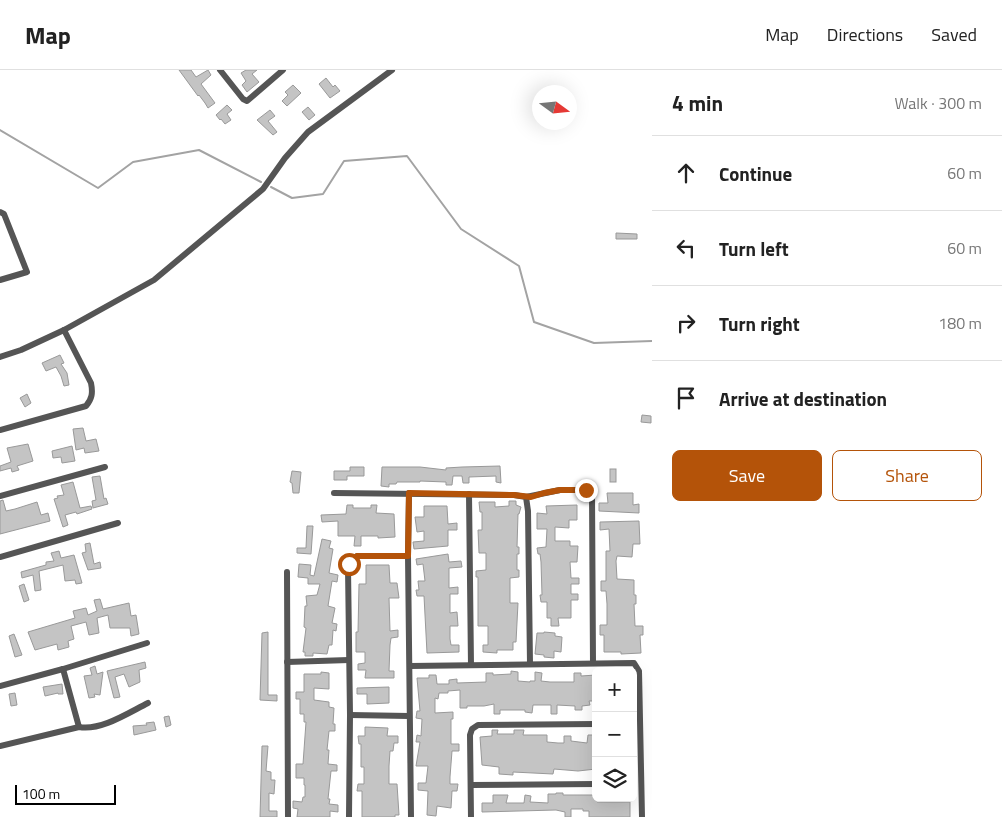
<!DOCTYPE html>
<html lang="en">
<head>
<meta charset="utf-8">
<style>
	:root { --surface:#fff; --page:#f2f2f2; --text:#222; --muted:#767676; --line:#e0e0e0; --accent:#b45309 }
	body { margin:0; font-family:"Titillium Web",sans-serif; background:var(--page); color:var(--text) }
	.controls { position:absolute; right:15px; bottom:15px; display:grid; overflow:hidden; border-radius:8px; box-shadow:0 5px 20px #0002 }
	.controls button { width:45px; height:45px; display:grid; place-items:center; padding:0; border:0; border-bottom:1px solid var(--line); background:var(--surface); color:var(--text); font:25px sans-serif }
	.compass { position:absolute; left:532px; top:15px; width:45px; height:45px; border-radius:50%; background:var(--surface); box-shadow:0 5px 20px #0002; rotate:105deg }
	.scale { position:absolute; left:15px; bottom:12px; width:101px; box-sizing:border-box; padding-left:5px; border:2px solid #000; border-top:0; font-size:14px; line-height:18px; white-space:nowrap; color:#000; -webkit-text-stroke:4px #fff; paint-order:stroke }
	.stop { position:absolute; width:15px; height:15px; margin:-11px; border:4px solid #b45309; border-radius:50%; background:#fff }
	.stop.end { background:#b45309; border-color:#fff; box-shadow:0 1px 5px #0008 }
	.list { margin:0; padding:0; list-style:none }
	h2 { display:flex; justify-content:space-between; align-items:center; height:65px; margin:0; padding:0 20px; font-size:21px }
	h2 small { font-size:16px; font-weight:400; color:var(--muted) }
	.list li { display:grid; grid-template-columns:32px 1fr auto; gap:15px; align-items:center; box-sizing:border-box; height:75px; padding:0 20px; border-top:1px solid var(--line) }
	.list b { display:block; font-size:19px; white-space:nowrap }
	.list em { font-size:16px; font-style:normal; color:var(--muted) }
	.actions { display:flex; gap:10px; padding:15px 20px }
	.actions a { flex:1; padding:11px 0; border:1px solid var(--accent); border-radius:8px; text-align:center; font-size:18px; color:var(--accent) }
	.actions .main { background:var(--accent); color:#fff }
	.icon { flex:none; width:28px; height:28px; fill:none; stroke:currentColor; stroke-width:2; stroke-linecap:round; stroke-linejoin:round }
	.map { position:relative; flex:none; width:652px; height:747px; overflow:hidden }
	header { display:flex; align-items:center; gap:30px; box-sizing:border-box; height:70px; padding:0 25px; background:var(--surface); border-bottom:1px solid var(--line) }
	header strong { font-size:24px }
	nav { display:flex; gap:28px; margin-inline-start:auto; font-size:18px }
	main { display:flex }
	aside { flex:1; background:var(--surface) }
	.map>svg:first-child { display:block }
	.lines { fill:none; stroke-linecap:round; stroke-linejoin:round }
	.stream { stroke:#a3a3a3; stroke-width:2 }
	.building { fill:#c4c4c4; stroke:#999 }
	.minor { stroke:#555; stroke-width:6 }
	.route { stroke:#b45309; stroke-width:6 }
</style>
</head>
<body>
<header>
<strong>Map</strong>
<nav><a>Map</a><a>Directions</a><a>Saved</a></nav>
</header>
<main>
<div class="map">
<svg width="652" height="747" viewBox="0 0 652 747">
	<rect width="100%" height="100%" fill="#fff"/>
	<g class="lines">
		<g class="stream">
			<polyline points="0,60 98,118 133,92 199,80 261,112"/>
			<polyline points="271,117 292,128 323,124 344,91 407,86 461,159 519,196 534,252 594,273 652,271"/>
		</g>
	</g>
	<g class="building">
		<polygon points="179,0 191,0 196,7 208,0 211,5 201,14 215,33 208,38 205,33 199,25 198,26"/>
		<polygon points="246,0 257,0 252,4 259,12 247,22 242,15 246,11 241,3"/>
		<polygon points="326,8 333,17 335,15 340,21 330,28 319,14"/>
		<polygon points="293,15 301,23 287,36 282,31 288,25 285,22"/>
		<polygon points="227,35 232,40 227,44 231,50 225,54 221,49 220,50 216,45"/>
		<polygon points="308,37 315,45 309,50 302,42"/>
		<polygon points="270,40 275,46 268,51 277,62 273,65 257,50"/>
		<polygon points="616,163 637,164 637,169 616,169"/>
		<polygon points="60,285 64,293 61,294 67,303 69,315 64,316 61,306 56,297 46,301 42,293"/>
		<polygon points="27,324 31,333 25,337 20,328"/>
		<polygon points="642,345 651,346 651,353 641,352"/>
		<polygon points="83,358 86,371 96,369 99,381 85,383 84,378 76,380 73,359"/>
		<polygon points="28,374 33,391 17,396 19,400 12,402 11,398 0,401 0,396 11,392 7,378"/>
		<polygon points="72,376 75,391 62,393 61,387 53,388 52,381"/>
		<polygon points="500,396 501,413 496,412 496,406 469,407 469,413 463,413 462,406 453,406 452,415 446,415 446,412 420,411 420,412 397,412 396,414 389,414 389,417 381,416 382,397 420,397 446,400 446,398 462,397"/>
		<polygon points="350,397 364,397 364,406 347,406 347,410 334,410 334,401 350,401"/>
		<rect x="610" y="399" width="6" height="13"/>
		<polygon points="292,401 301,402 299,423 293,423 292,413 290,412"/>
		<polygon points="100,406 104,429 106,428 108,434 93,438 92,431 96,430 92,407"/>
		<polygon points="73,412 80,438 91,436 92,439 77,444 76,442 65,445 68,455 63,457 54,429 58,428 57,426 64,425 61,415"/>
		<polygon points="607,423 633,423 633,435 639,434 639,443 599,441 599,433 608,433"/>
		<polygon points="3,430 6,441 15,439 37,432 41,445 48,443 50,451 0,464 0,431"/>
		<polygon points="509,431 516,431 516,435 521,437 519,444 518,444 517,477 519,477 519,484 517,484 517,500 519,500 519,507 510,508 510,533 518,533 516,572 513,572 513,580 497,580 497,583 483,582 483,575 488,575 488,556 478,556 478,507 476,507 476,501 486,500 486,483 479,483 478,460 482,460 482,442 480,442 479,432 495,432 495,437 509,436"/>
		<polygon points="347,435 353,435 353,438 371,438 371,435 377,435 376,443 394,444 395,467 378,468 378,466 361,466 361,476 354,476 355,466 338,466 338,451 322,452 321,445 346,444"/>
		<polygon points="577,435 577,450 569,450 569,458 555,457 555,471 570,471 570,476 578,476 577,492 570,492 571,508 579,508 579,514 571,514 571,524 578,524 578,530 571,530 571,548 558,548 559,556 551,556 551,548 547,548 547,532 541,532 540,525 542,525 541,492 540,484 538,484 537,478 546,477 547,459 537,459 537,443 547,444 546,436"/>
		<polygon points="424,436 447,436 448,454 457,453 457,460 448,460 448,476 414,479 413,472 424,471 424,461 417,462 415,447 424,447"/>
		<polygon points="639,451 640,474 633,474 632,487 617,486 616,491 617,509 634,510 634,525 636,525 636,534 634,534 635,556 643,556 643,565 640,565 641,583 621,584 621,582 604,582 604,565 600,565 600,555 607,555 607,534 606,521 601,521 601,511 606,511 606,481 610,481 609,459 600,460 600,452"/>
		<polygon points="307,456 313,456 311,484 297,483 297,478 306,478"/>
		<polygon points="322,469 331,471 329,478 333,479 329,503 338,505 337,512 332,511 328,536 335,538 332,553 337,554 336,561 333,560 332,575 329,575 327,584 313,583 313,586 305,586 305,582 303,582 306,558 304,557 305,536 307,536 306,526 317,525 320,514 308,514 308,508 298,507 299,494 311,495 310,505 314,506"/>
		<polygon points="90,473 94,494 100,492 101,498 88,500 82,483 86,482 85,474"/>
		<polygon points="59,481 61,488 74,485 82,513 76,514 75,510 65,511 63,495 39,501 41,520 35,521 33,505 22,508 21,502 46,495 46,492 54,491 51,483"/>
		<polygon points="448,484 449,492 461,491 462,497 449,498 449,518 458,517 458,524 450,524 450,543 457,542 458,556 450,556 450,569 451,575 459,575 459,582 427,583 424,526 417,526 416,520 419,520 418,511 425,511 423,494 417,495 416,489"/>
		<polygon points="366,495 389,495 390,513 397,513 399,528 389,528 390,561 398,560 398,567 391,568 390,575 389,601 394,601 394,608 365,608 366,600 358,600 358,594 365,593 365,582 356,582 356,562 358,562 359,514 366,514"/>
		<polygon points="24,514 29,530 24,532 19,516"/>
		<polygon points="100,529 103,539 129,533 131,546 136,545 139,564 131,566 130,558 110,558 108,545 97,548 99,563 89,565 86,552 71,556 74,569 68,571 69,577 58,580 57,574 35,580 28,562 75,548 73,541 86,538 88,545 97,541 94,530"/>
		<polygon points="268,562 268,625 277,625 277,631 260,630 262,563"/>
		<polygon points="544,562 555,563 555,566 562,567 561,582 554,581 554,588 544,587 544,585 535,584 537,563 544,563"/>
		<polygon points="14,564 22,585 15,587 9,566"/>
		<polygon points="145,592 146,598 139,600 140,612 129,617 124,604 115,607 120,627 114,628 107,601"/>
		<polygon points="95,596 97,604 103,602 100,625 94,624 95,627 89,628 84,606 92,605 90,598"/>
		<polygon points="511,601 518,602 518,611 530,612 530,611 535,611 535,602 542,603 541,611 550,612 574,612 574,603 581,603 581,606 596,605 596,631 589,631 590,635 582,636 582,640 575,640 575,636 557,635 557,644 551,644 551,635 533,635 532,643 525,642 525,640 500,640 500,644 494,644 494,634 484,636 467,636 467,638 460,638 460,620 448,621 448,623 439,623 438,629 435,628 435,643 453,642 453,649 451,649 451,674 459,674 459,681 452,681 450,707 450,714 458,714 457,721 452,721 451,738 437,736 436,746 427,745 428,721 418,720 418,713 426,713 428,696 416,696 420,672 416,672 417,665 421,666 422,649 416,648 417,641 420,641 417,608 429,608 429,605 436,605 437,614 449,614 449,610 457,609 457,613 486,612 486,603 493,603 493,605 511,604"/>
		<polygon points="321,602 329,603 329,619 314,618 314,630 329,632 329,637 334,638 333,654 335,654 335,661 329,661 327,680 329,680 328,694 337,695 337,701 331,701 328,729 330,729 329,734 338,735 338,742 330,741 330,747 297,747 298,739 293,738 293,731 302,732 303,727 305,727 305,715 304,715 304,708 296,708 296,694 303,694 306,652 304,652 304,644 300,644 300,629 296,629 296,622 304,622 304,604 321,604"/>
		<polygon points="62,614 63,624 58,624 58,623 45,626 43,617"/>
		<polygon points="389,617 389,633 367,634 367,624 357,624 357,618"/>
		<polygon points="15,623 17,635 11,636 9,624"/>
		<polygon points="169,646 171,655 166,657 164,647"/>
		<polygon points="154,652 156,660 134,665 133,656 147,655 146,653"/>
		<polygon points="365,657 388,658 387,666 398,666 398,673 394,673 393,681 390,681 389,696 389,714 397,714 399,745 395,745 395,747 362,747 362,721 357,721 358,714 364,714 364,697 361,697 361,674 359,674 358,666 365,666"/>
		<polygon points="492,660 498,660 497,664 514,664 514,660 524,660 523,665 547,665 547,672 558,673 564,673 564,666 571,666 571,671 587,673 588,665 596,665 596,699 578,701 554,699 553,704 513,702 513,705 499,704 499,697 482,695 480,667 492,666"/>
		<polygon points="262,676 268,676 266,701 271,702 271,710 275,710 274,724 269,723 269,741 277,741 277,747 260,747"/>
		<polygon points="556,723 563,723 563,725 596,725 597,732 630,732 630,747 589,747 589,741 583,741 583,739 571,739 571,747 565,747 565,742 556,740 482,742 482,733 493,733 493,725 508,725 506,733 524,733 525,725 531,726 530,732 548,733 548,724 556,724"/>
	</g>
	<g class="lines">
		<g class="minor">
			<polyline points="220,0 243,29 247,31 283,0"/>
			<polyline points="0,142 4,144 27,202 0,210"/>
			<polyline points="0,287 21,280 64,260 154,210 263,119 285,88 308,62 392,0"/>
			<path d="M0,360L86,336C92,329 93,323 91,313L64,260"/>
			<polyline points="334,423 514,425 526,427 528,441 530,594"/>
			<polyline points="409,423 408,486 411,747"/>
			<polyline points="469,424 471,595"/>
			<polyline points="0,426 105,397"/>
			<polyline points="526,427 560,420 586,420 592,423 593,593"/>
			<polyline points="0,487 118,453"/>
			<polyline points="287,502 288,747"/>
			<polyline points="287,592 349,590"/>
			<polyline points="410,596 634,593 639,601 642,747"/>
			<polyline points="63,599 79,657"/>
			<polyline points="0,616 63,599 147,573"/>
			<polyline points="350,645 409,646"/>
			<path d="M0,676L79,657C101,661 128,643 148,633"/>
			<polyline points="471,715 596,714"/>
			<polyline points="349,747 350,645 348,498 352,489 357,486 408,486"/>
			<polyline points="471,747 470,665 472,659 478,655 596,654"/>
		</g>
	</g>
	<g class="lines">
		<polyline class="route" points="349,494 357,486 408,486 409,423 514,425 531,427 544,423 560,420 586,420"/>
	</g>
</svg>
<div class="controls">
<button>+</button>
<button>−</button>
<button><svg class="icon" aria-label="layers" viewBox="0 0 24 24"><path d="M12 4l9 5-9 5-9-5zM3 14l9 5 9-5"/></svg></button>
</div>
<svg class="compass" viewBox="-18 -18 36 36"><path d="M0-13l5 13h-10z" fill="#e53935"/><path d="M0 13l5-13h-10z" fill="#767676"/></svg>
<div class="scale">100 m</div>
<div class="stop" style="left:349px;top:494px"></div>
<div class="stop end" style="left:586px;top:420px"></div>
</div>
<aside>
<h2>4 min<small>Walk · 300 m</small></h2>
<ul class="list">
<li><svg class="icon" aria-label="ahead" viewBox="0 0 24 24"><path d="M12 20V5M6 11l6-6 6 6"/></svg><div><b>Continue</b></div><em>60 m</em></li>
<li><svg class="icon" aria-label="left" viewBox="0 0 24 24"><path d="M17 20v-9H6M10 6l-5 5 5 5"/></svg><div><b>Turn left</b></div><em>60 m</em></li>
<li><svg class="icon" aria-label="right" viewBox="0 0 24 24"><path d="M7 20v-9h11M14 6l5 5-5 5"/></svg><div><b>Turn right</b></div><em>180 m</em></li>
<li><svg class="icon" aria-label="arrive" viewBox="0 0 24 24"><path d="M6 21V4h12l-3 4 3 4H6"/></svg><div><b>Arrive at destination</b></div></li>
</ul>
<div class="actions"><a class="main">Save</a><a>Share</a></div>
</aside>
</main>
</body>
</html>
